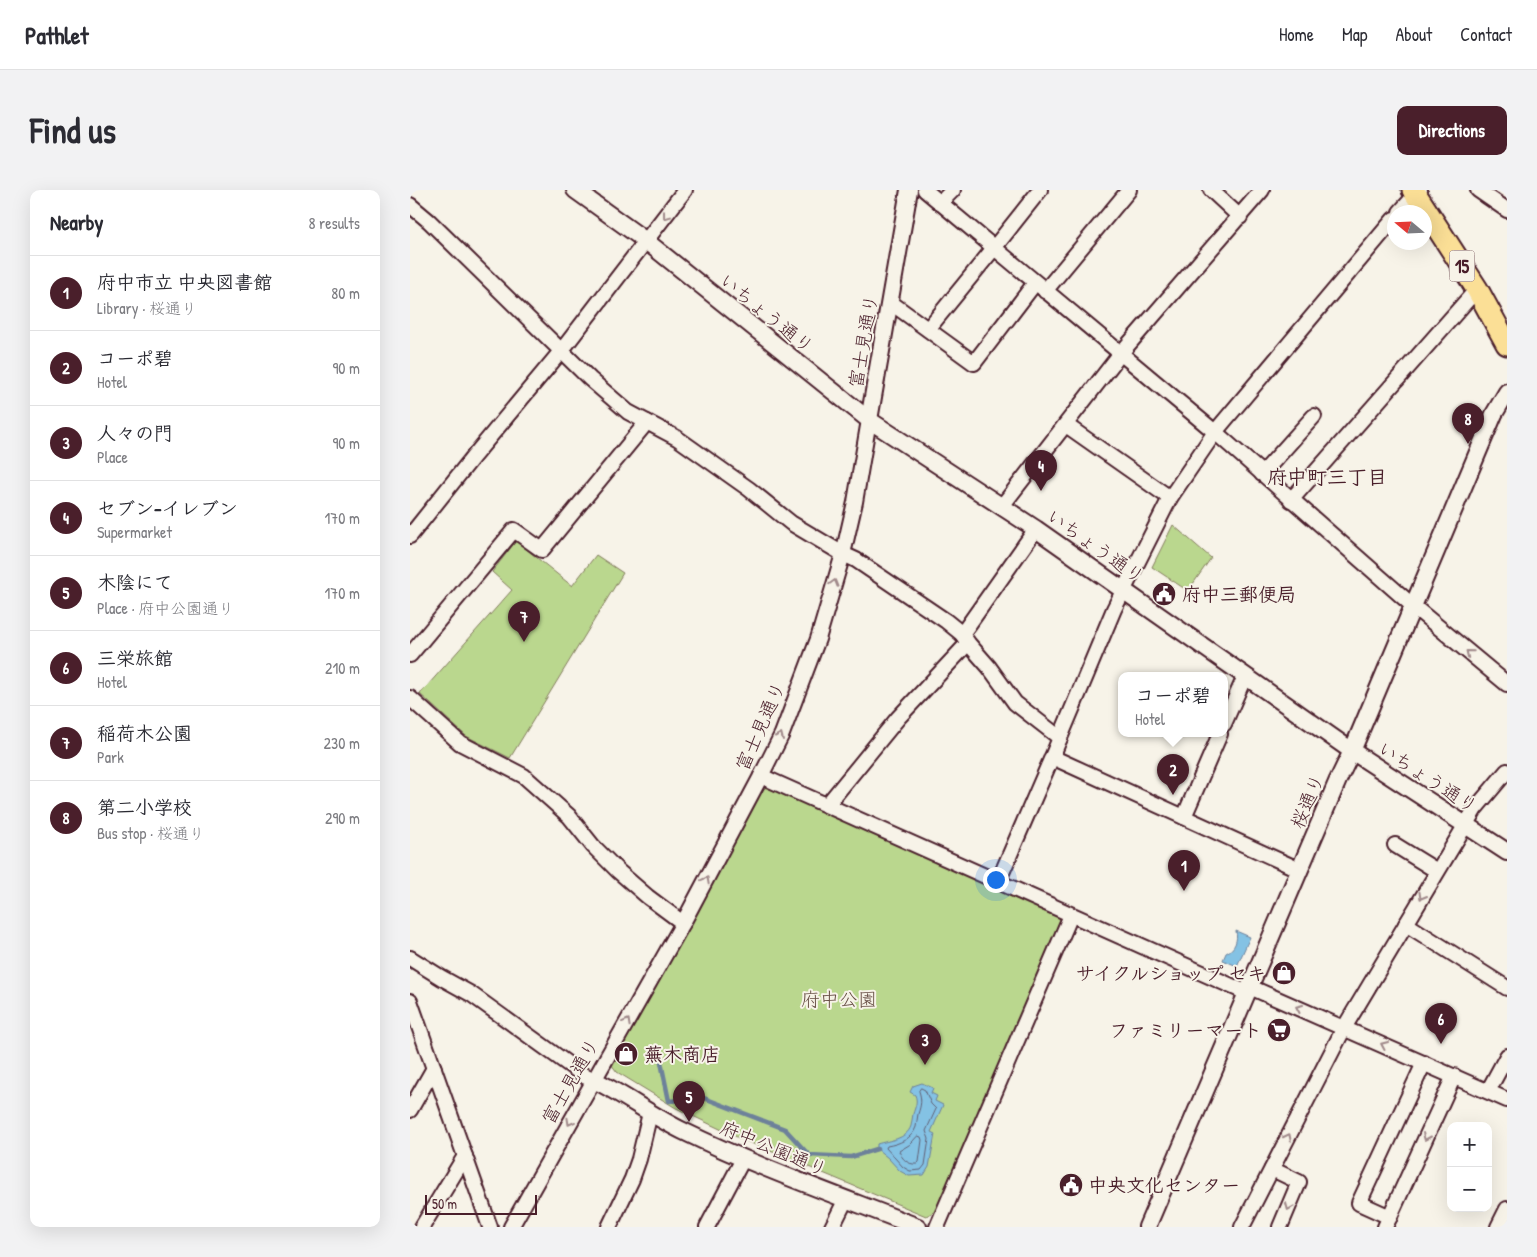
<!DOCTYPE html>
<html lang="en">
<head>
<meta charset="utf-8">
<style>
	:root { --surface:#fff; --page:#f2f2f3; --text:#2b2b33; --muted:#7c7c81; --line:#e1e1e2; --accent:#4a1f2b }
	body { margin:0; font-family:"Patrick Hand","Klee One",sans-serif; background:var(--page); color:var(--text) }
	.controls { position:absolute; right:15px; bottom:15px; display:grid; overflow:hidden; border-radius:10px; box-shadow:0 5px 20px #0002 }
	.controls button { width:45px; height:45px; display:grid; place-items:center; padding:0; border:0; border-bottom:1px solid var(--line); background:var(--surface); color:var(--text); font:25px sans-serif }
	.compass { position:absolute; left:977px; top:15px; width:45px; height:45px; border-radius:50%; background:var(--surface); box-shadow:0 5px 20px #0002; rotate:289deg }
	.scale { position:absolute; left:15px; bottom:12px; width:112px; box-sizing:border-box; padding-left:5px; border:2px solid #4a1f2b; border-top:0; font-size:14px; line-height:18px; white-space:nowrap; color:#4a1f2b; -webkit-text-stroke:4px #f7f3e8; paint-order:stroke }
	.you { position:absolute; left:585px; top:689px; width:18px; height:18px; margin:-12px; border:4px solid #fff; border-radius:50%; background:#1a73e8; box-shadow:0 0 0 8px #1a73e833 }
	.badge { display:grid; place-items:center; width:32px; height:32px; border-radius:50%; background:var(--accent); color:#fff; font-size:16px; font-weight:700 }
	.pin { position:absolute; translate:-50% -41px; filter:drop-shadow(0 1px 2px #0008) }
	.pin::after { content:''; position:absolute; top:26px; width:18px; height:15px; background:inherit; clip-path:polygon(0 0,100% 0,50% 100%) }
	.popup { position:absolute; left:708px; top:482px; width:110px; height:65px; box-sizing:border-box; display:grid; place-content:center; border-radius:10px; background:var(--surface); filter:drop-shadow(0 1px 4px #0005); font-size:16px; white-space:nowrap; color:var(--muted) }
	.popup b { font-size:19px; color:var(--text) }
	.popup::after { content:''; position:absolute; left:50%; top:100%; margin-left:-10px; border:10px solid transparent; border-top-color:var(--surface) }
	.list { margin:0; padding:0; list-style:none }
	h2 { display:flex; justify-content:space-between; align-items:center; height:65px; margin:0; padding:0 20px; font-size:21px }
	h2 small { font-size:16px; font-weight:400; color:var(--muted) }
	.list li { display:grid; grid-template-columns:32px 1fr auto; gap:15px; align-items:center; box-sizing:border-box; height:75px; padding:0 20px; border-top:1px solid var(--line) }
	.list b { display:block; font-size:19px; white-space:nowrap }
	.list p { margin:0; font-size:16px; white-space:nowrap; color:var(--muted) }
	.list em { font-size:16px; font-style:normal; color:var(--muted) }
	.map { position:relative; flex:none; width:1097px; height:1037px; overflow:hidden; border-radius:10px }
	header { display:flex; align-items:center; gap:30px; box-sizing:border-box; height:70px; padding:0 25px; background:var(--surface); border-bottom:1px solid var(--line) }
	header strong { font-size:24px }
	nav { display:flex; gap:28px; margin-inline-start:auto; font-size:18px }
	.intro { display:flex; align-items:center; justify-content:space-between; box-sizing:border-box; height:120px; padding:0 30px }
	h1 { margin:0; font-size:35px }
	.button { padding:12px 22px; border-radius:10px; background:var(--accent); color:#fff; font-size:18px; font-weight:700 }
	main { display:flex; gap:30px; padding:0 30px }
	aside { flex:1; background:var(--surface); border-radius:10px; box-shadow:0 5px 20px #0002 }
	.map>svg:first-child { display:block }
	.green { fill:#bad78e; stroke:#827b5c }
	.water { fill:#84c2e4; stroke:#6d819a }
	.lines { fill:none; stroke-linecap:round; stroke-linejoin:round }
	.shore { stroke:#616075; stroke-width:1 }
	.stream { stroke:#6d819a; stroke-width:4.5 }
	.minor-casing { stroke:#4a1f2b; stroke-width:18 }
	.tertiary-casing { stroke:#4a1f2b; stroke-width:20 }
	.primary-casing { stroke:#4a1f2b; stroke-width:25 }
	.minor { stroke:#f7f3e8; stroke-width:14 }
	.tertiary { stroke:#f7f3e8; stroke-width:16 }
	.primary { stroke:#fbdf96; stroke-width:21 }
	.oneway { stroke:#a0898a }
	.labels { text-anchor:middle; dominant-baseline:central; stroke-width:4; stroke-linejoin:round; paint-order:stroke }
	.shield { fill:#f7f3e8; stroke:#7e5f64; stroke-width:1 }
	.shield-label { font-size:18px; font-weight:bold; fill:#4a1f2b }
	.street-label { font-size:19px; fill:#4a1f2b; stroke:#f7f3e8 }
	.poi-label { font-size:19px; font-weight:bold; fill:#4a1f2b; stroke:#f7f3e8; text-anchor:start }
	.park-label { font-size:19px; fill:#664d44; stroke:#f7f3e8 }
	.neighbourhood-label { font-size:20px; font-weight:bold; fill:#4a1f2b; stroke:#f7f3e8 }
</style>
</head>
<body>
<header>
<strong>Pathlet</strong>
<nav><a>Home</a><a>Map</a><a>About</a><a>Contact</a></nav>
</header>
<div class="intro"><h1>Find us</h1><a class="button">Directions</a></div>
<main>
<aside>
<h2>Nearby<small>8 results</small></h2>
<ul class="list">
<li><span class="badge">1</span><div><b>府中市立 中央図書館</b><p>Library · 桜通り</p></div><em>80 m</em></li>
<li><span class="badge">2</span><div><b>コーポ碧</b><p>Hotel</p></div><em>90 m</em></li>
<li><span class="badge">3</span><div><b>人々の門</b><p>Place</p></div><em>90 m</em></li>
<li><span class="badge">4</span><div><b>セブン-イレブン</b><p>Supermarket</p></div><em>170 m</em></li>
<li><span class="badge">5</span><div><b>木陰にて</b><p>Place · 府中公園通り</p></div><em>170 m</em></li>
<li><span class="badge">6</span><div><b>三栄旅館</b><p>Hotel</p></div><em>210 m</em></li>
<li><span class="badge">7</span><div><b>稲荷木公園</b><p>Park</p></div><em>230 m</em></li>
<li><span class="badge">8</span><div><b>第二小学校</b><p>Bus stop · 桜通り</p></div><em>290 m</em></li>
</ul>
</aside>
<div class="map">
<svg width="1097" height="1037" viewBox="0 0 1097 1037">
	<rect width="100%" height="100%" fill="#f7f3e8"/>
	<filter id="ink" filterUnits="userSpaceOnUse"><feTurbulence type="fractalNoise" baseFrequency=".02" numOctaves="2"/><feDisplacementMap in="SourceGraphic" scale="10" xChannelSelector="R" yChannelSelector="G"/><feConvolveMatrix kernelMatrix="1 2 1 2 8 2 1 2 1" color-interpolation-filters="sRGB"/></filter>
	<g filter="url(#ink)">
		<g class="green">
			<polygon points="763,335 801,368 778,401 742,377"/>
			<polygon points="106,351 162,396 186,365 213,383 100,568 56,546 10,504 102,400 82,382"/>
			<polygon points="360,596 648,726 651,731 526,1021 516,1026 329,948 266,918 207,882 201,874 302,692 352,599"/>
		</g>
		<g class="water">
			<path d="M826,741L840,747L827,776L813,770L816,763C825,759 828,750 826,741Z"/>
			<path d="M512,893L523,898L521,903L527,906L525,911L533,915L521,942L525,944L519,977L514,985L499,986L490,981L478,968L467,959V954C479,950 496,950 501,936C502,932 502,928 503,924C505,917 508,912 505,905L500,902L503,896Z"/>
		</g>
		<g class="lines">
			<g class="shore">
				<path d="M511,898L515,900L521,914L526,919L516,941L519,949L515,975L511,980L500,981L493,977L476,958L477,956C489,954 502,949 506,937C507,933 507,928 508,924C511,915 512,910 509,901Z"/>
				<path d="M508,946L511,947L512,950L509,972L507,974C498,975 492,969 489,961L499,955Z"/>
			</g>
			<polyline class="stream" points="251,872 259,911 294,908 375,939 399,965 441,967 467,959"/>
			<g class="minor-casing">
				<g id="minor">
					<polyline points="515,0 805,242 1003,416 1097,494"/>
					<polyline points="801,0 830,27"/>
					<polyline points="1068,0 1097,20"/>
					<polyline points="530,13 543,0"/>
					<polyline points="0,15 19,31 180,189 218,222 267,248 339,299 381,333 433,364 446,370 536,431 552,444 558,453 579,477 605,513 650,548"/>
					<polyline points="990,22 1010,0"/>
					<polyline points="635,101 719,0"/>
					<polyline points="480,112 564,173 625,93"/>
					<polyline points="518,139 584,58 630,0"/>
					<polyline points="656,235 760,308"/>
					<polyline points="852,284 904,226"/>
					<polyline points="881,310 1067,99"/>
					<polyline points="592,316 711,163 852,0"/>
					<polyline points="0,346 63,267 152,160 275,0"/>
					<polyline points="552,444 626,339"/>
					<polyline points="0,465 104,340 132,360 237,232"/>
					<polyline points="0,508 50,553 114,586 159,626 183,656 208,681 238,707 273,733"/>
					<polyline points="814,534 835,486"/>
					<polyline points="642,567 704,419 760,308 805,242 984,29"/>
					<polyline points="351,586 837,803"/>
					<polyline points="417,615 488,528 558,453"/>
					<polyline points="774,627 810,544"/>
					<polyline points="985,655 1027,681"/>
					<polyline points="588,692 642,567 890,680"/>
					<polyline points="996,734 1097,798"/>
					<polyline points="0,768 32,788 61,804 176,887 184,890"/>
					<polyline points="840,797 1097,910"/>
					<polyline points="0,811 80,1037"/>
					<polyline points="1078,901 1097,866"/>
					<polyline points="0,920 24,878"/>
					<polyline points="862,979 889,992 870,1037"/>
					<polyline points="980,1027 949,1013 1014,873"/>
					<polyline points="12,1037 55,966"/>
					<polyline points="101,1037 273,733 351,586 372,544 408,449 433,364 445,312 459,230"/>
					<polyline points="199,1037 222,989 229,969 240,923"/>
					<polyline points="297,1037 333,969"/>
					<polyline points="422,1037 436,1009"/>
					<polyline points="527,1037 661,725"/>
					<polyline points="832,1037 934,838 1065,619 1097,581"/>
					<polyline points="975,1037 1044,886"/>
					<polyline points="1088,1037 1097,1019"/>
				</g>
			</g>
			<g class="tertiary-casing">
				<g id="tertiary">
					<polyline points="165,0 236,51 459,230 626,339 942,561 1097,662"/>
					<polyline points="459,230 499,0"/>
					<path d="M184,890C215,905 242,926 273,941C349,978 429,1006 508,1037"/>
					<polyline points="737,1037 928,590 942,561 1084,224 1097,202"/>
				</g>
			</g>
			<g class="primary-casing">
				<polyline id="primary" points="1003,0 1067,99 1097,154"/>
			</g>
			<use href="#minor" class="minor"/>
			<use href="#tertiary" class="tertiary"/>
			<use href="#primary" class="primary"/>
		</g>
		<defs><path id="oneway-chevron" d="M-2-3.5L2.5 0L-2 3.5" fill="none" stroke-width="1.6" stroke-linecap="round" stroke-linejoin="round" transform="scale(1.25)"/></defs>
		<g class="oneway">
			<use href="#oneway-chevron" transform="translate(256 26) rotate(127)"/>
			<use href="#oneway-chevron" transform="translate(424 393) rotate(-74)"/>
			<use href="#oneway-chevron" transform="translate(1059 463) rotate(-141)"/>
			<use href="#oneway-chevron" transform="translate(370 546) rotate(-66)"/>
			<use href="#oneway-chevron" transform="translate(296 690) rotate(-62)"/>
			<use href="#oneway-chevron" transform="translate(1012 706) rotate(120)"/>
			<use href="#oneway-chevron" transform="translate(889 818) rotate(-156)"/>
			<use href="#oneway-chevron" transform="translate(217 832) rotate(-61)"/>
			<use href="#oneway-chevron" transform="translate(974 855) rotate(-156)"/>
			<use href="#oneway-chevron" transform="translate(160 932) rotate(119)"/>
			<use href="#oneway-chevron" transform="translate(878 947) rotate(-63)"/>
			<use href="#oneway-chevron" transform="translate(1016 947) rotate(114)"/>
			<use href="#oneway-chevron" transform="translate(879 1017) rotate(113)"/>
		</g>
	</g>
	<defs>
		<g id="civic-disc" transform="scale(1.25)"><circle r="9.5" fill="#4a1f2b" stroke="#f7f3e8"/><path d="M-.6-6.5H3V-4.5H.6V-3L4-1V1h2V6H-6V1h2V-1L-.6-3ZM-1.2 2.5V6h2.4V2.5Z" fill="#fff"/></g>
		<g id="shop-disc" transform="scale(1.25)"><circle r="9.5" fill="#4a1f2b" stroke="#f7f3e8"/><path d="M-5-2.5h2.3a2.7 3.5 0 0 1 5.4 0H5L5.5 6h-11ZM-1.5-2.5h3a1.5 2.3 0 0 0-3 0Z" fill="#fff"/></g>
		<g id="supermarket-disc" transform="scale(1.25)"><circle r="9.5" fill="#4a1f2b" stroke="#f7f3e8"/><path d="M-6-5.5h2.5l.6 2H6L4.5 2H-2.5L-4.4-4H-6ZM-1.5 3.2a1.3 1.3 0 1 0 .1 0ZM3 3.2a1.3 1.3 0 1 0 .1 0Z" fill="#fff"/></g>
	</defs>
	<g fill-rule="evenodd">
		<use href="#civic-disc" x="754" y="404"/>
		<use href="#shop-disc" x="874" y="783"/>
		<use href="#supermarket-disc" x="869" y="840"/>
		<use href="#shop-disc" x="216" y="864"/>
		<use href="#civic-disc" x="661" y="995"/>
	</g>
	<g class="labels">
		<rect class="shield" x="1039.5" y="60.5" width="25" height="31" rx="4"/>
		<g class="shield-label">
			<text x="1052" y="76">15</text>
		</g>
		<g class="street-label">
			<text transform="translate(357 123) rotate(39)">いちょう通り</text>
			<text transform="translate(453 151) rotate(-80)">富士見通り</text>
			<text transform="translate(686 356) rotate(35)">いちょう通り</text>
			<text transform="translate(350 536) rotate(-66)">富士見通り</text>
			<text transform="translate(1018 587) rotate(33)">いちょう通り</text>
			<text transform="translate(897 611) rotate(-67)">桜通り</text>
			<text transform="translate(160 891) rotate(-60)">富士見通り</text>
			<text transform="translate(364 958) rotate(23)">府中公園通り</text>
		</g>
		<g class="poi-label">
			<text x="772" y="404">府中三郵便局</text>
			<text x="856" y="783" text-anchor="end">サイクルショップ セキ</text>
			<text x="852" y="840" text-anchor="end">ファミリーマート</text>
			<text x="234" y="864">蕪木商店</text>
			<text x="678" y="995">中央文化センター</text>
		</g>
		<g class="park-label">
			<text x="429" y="809">府中公園</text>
		</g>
		<g class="neighbourhood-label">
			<text x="917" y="286">府中町三丁目</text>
		</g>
	</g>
</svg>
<div class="controls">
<button>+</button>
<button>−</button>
</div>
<svg class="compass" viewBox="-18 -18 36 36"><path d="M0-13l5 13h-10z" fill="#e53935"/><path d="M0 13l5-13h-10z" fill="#7c7c81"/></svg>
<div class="scale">50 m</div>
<div class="you"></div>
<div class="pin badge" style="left:774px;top:701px">1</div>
<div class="pin badge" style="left:763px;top:605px">2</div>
<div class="popup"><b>コーポ碧</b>Hotel</div>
<div class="pin badge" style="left:515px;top:875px">3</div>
<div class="pin badge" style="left:631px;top:301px">4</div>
<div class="pin badge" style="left:279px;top:932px">5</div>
<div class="pin badge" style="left:1031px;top:854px">6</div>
<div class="pin badge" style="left:114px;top:452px">7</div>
<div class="pin badge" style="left:1058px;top:254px">8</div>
</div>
</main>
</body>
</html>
